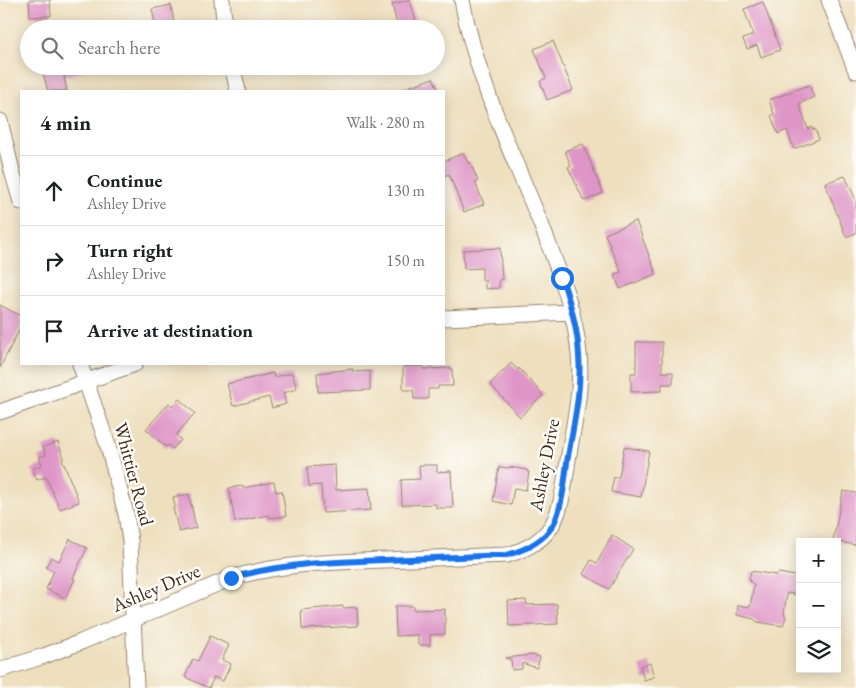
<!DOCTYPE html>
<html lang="en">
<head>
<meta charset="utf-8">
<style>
	:root { --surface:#fff; --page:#f2f2f2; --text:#202124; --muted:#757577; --line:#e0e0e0 }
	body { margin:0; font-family:"EB Garamond",serif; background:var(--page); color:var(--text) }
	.controls { position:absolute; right:15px; bottom:15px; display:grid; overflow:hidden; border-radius:0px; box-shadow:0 2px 12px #0003 }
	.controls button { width:45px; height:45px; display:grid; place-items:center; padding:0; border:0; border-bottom:1px solid var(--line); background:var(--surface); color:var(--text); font:25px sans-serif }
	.stop { position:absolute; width:15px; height:15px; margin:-11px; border:4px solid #1a73e8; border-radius:50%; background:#fff }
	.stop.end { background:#1a73e8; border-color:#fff; box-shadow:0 1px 5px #0008 }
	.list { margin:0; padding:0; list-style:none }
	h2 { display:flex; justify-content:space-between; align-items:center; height:65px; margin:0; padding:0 20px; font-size:21px }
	h2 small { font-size:16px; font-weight:400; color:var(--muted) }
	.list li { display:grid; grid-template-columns:32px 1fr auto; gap:15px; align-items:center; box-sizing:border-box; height:70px; padding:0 20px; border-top:1px solid var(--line) }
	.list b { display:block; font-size:19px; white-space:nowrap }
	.list p { margin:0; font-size:16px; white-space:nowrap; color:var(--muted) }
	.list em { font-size:16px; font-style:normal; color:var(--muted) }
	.icon { flex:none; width:28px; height:28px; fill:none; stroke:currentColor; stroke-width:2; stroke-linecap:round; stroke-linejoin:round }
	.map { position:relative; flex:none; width:856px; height:688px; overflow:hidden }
	.search { position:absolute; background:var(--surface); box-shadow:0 2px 12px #0003; left:20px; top:20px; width:425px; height:55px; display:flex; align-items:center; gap:12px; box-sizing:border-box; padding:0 18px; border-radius:28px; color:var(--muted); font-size:19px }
	.panel { position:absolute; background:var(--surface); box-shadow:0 2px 12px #0003; left:20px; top:90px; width:425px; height:275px; border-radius:0px }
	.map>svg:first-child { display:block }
	.building { fill:#df95c7 }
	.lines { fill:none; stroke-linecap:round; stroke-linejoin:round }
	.street-casing { stroke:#94846e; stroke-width:17 }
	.street { stroke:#fff; stroke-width:15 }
	.route { stroke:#1a73e8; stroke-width:6 }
	.labels { text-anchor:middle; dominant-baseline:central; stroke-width:5; stroke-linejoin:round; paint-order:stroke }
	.street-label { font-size:19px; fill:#3b2a1e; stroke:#fdfcf7 }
</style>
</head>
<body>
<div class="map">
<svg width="856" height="688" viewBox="0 0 856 688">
	<rect width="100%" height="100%" fill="#fdfcf7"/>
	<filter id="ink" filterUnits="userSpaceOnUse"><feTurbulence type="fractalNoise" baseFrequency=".02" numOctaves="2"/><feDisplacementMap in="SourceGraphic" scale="10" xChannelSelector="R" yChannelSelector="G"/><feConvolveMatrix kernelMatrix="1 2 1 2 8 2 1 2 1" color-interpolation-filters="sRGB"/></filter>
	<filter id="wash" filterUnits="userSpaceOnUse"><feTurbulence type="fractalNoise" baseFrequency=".0096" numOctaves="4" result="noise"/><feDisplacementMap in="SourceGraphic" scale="20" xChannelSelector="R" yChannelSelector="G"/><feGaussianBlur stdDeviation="1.12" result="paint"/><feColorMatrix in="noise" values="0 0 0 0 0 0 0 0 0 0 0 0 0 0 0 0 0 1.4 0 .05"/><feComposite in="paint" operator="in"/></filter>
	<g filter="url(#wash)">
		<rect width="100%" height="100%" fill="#eedfbe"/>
		<g id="blocks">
			<g class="building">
				<polygon points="29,0 50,0 51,16 30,17"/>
				<polygon points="410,0 418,29 398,29 392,4"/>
				<polygon points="763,2 780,50 761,57 757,45 747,49 743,39 753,35 744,9"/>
				<polygon points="171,5 175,29 156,29 152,9"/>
				<polygon points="553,41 573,90 547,100 540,81 546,78 534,49"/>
				<polygon points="41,66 84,66 84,71 64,76 67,91 48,91"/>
				<polygon points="433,78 439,91 401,91 400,90"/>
				<polygon points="809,85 814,97 799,104 808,129 812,127 813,130 815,129 819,139 794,149 787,130 778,134 771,116 774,114 769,100"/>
				<polygon points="583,144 603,193 584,201 568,167 571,166 565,151"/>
				<polygon points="463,153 468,163 470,162 478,181 475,182 484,204 464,212 449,174 444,176 444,161"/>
				<polygon points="845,176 856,200 856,233 846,237 825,183"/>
				<polygon points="636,221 656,274 620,289 614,274 621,272 605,234"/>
				<polygon points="500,248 502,279 499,280 499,288 485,289 485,280 482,280 482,268 464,269 463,250"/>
				<polygon points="0,305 21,316 21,326 0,368"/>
				<polygon points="636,342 662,342 662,372 673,372 673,384 662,384 662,391 631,392 631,373 636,373"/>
				<polygon points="511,363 518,370 519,368 543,395 520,417 490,384"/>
				<polygon points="403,366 423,366 423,369 452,368 453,386 438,386 438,389 428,389 428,399 414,399 413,390 403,390"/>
				<polygon points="353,369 353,372 370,371 370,390 318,392 317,373"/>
				<polygon points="273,373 274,377 292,373 297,389 283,393 286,404 272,408 269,397 233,406 227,384"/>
				<polygon points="179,399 195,413 176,435 181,440 173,449 168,445 166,447 146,429 169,403 172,406"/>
				<polygon points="58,442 64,458 62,459 79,502 60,509 46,477 37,480 32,469 42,465 39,457 46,455 43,447"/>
				<polygon points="624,447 649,451 641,497 611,492 614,477 619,477"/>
				<polygon points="335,465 336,490 369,488 371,510 323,513 321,485 309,486 307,467"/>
				<polygon points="419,465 437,465 437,472 451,471 453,508 436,508 436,504 402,505 401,480 420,479"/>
				<polygon points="499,467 509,468 509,467 527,470 527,472 529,472 526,490 514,488 511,505 493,501"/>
				<polygon points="274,482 276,492 282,491 286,516 270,518 269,515 235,522 229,488 242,486 243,488"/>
				<polygon points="843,491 856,493 856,545 833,541"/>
				<polygon points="189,494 196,528 179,532 173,508 175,507 173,497"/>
				<polygon points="612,535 633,549 609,589 583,574 591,560 597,563"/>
				<polygon points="70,539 87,548 73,578 75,579 65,598 46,589 54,571 46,567 51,557 59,561"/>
				<polygon points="751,571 776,575 779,573 800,577 800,595 787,593 784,614 786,617 783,626 757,622 754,619 737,615 738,605 750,607 754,585 749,580"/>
				<polygon points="526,600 527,605 557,604 558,624 509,626 508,601"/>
				<polygon points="343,606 343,608 357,607 358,626 302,629 301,610"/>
				<polygon points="395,606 413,606 413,610 445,609 445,634 430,635 430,645 418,645 418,635 396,636"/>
				<polygon points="210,636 229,645 222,660 231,664 223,681 214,677 209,688 185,677 193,659 198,661"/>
				<polygon points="532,655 540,657 537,668 522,663 522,669 512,670 511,660 505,658"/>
				<polygon points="650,663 654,677 644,680 640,666"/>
			</g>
		</g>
	</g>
	<g filter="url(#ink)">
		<use href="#blocks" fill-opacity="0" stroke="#94846e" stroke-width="1"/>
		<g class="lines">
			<g class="street-casing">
				<g id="street">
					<polyline points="222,0 225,29"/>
					<polyline points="829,0 856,71"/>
					<polyline points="232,66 238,91"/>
					<polyline points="0,121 12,171 21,202"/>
					<polyline points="444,318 572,312"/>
					<polyline points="80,364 108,446 126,514 130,541 136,688"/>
					<polyline points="0,412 135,364"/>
					<path d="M0,670L44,656L81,642L231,578C284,563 330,562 385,560C426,558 466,557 507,555C557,541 560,513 567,467C572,430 583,391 579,354C575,308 557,267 541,224C511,151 476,78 462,0"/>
				</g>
			</g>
			<use href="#street" class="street"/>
		</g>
	</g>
	<g class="lines" filter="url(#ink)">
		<path class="route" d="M231,578C284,563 330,562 385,560C426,558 466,557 507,555C525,550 543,542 553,525C562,509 565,480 567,462C573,427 582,391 579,356C578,329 570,303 562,278"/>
	</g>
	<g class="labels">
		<g class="street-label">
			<text transform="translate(544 465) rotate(-79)">Ashley Drive</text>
			<text transform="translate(134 474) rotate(75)">Whittier Road</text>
			<text transform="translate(156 588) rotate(-23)">Ashley Drive</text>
		</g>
	</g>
</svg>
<div class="controls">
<button>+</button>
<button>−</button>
<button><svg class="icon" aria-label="layers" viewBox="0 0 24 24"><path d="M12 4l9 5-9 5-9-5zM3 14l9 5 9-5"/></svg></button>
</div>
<div class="stop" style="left:562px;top:278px"></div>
<div class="stop end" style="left:231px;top:578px"></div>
<div class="search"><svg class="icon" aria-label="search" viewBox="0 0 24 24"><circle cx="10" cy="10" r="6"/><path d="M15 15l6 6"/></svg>Search here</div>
<section class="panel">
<h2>4 min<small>Walk · 280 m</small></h2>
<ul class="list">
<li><svg class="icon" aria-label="ahead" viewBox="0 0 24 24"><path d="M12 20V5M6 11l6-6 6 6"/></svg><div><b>Continue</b><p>Ashley Drive</p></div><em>130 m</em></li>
<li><svg class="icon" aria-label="right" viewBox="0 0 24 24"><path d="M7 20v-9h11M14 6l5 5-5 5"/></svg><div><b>Turn right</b><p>Ashley Drive</p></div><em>150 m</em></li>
<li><svg class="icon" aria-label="arrive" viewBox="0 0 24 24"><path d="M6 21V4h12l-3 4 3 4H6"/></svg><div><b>Arrive at destination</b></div></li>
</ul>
</section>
</div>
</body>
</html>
